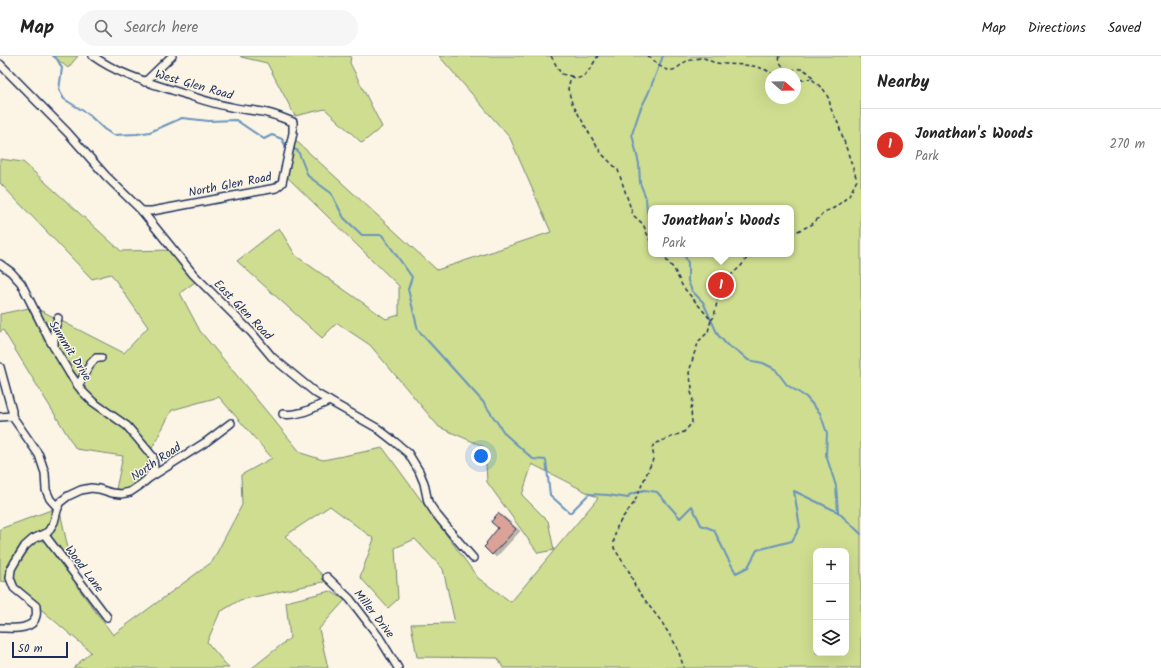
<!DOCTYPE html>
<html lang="en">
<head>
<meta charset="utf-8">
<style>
	:root { --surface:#fff; --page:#f6f6f6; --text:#222; --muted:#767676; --line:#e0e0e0; --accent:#d93025 }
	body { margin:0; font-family:Kalam,sans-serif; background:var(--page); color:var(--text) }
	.controls { position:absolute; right:12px; bottom:12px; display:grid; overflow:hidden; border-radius:8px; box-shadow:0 4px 16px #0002 }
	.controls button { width:36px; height:36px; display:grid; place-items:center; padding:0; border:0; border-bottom:1px solid var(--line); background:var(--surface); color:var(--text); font:20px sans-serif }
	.compass { position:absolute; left:765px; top:12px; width:36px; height:36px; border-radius:50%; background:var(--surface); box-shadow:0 4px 16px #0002; rotate:110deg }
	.scale { position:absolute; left:12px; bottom:10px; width:56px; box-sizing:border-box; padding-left:4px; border:2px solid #1b2f5e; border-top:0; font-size:11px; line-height:14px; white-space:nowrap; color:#1b2f5e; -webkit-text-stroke:3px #fcf5e5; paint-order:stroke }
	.you { position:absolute; left:481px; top:400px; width:14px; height:14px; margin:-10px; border:3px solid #fff; border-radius:50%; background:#1a73e8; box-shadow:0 0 0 6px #1a73e833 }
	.badge { display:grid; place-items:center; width:26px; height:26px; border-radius:50%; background:var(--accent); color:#fff; font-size:13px; font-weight:700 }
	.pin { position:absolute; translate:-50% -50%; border:2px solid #fff; box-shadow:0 1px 4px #0006 }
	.popup { position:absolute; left:648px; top:149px; width:146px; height:52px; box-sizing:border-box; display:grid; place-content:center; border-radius:8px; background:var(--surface); filter:drop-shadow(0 1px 3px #0005); font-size:13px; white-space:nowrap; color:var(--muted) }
	.popup b { font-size:15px; color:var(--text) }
	.popup::after { content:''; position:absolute; left:50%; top:100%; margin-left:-8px; border:8px solid transparent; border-top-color:var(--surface) }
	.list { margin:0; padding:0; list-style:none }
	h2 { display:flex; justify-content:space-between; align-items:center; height:52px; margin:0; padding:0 16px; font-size:17px }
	h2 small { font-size:13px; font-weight:400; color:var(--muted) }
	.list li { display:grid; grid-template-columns:26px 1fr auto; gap:12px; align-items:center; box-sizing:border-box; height:72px; padding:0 16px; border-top:1px solid var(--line) }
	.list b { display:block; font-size:15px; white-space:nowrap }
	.list p { margin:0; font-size:13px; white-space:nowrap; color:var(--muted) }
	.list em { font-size:13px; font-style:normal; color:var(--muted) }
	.icon { flex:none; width:22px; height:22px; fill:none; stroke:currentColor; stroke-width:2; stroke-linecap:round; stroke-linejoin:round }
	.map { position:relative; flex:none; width:861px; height:612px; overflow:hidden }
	header { display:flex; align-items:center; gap:24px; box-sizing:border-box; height:56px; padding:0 20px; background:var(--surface); border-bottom:1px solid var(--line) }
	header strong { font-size:19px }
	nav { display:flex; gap:22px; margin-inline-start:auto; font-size:14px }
	.search { width:280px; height:36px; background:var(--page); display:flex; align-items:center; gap:10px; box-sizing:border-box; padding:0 14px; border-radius:22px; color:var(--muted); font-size:15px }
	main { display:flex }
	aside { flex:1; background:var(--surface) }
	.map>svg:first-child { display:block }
	.green { fill:#cfdd90; stroke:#758677; fill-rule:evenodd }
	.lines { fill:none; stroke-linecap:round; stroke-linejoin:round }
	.stream { stroke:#6894bd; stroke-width:2 }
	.building { fill:#dba298; stroke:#1b2f5e; filter:url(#shadow) }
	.minor-casing { stroke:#1b2f5e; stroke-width:10 }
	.path { stroke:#1b2f5e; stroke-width:1.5; stroke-dasharray:4 3; stroke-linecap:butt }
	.minor { stroke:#fcf5e5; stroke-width:7 }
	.labels { text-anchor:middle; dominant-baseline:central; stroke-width:3; stroke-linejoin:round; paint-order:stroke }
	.street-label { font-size:12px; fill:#1b2f5e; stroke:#fcf5e5 }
</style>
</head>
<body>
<header>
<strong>Map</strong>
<div class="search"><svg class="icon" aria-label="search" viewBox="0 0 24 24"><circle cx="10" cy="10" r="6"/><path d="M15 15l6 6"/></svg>Search here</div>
<nav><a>Map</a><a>Directions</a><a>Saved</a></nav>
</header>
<main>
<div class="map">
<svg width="861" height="612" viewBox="0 0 861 612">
	<defs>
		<filter id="shadow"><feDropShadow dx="4" dy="2" stdDeviation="0" flood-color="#0004"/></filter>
	</defs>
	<rect width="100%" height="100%" fill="#fcf5e5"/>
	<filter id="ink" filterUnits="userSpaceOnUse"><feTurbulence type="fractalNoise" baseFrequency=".025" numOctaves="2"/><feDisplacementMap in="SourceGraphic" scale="8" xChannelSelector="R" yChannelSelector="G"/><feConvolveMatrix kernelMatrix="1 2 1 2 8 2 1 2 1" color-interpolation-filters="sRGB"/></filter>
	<g filter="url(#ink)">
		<g class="green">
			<polygon points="53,0 78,0 68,12"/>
			<polygon points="240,0 351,0 350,7 382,71 362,87 325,53 295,60 267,7 241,1"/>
			<path d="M439,0H861V612H503L498,602L417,601L411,568L455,567L443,513L415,483L395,492L398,543L388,552L360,521L374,483L330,450L285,480L328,525L240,544L220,556L207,586L229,612H73L91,596L9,526L0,525V473L59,451L76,529L113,579L212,506L242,449L241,419L272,402L219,341L172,354L150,396L143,428L115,438L123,400L76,393L3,274L0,276V258L34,251L124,297L148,271L111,218L92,223L0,127V103L23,106L121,195L175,194L199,223L180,237L200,275L301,397L323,404L383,392L478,522L511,546L598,442L532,408L522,439L548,465L554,494L538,497L487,426L485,391L439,371L370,289L337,267L322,282L237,205L279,172L296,200L386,263L399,259V230L283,117L293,82L437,214L551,176L510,82ZM771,18H795V42H771ZM651,152H791V198H651ZM816,495H846V597H816Z"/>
			<polygon points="330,535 345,544 319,573 328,612 252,612 290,582 286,546"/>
		</g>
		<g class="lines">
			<g class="stream">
				<polyline points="53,0 57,3 62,12 59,34 64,43 88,58 104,73 113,79 137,78 150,76 182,62 209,65 236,64 264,83 272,79 282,83 285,89"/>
				<polyline points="294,93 298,95 308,120 331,137 344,162 362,179 382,179 412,221 408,233 418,274 484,347 505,378 533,403 546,404 550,439 570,457 589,438 608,439 628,442 629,439 644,434 657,436 680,462 692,450 701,469 714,474 728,503 736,517 748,511 757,494 792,485 800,471 794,435 838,456 861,478"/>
				<polyline points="651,163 647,155 646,142 640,127 639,108 632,78 640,54 648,38 663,0"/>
				<polyline points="684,198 688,207 688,225 692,235 703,246 718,279 727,289 739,296 748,304 763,307 775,313 787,329 806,341 820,357 827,377 826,399 836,430 838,456"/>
			</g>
		</g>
		<polygon class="building" points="498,457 516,473 492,499 484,491 487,488 486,487 498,472 491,466"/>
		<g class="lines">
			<g class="minor-casing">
				<g id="minor">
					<path d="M93,0C119,19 151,27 181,37C197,42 213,48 231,51C243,54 255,54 267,57C276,59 285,63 293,66V77L282,127L276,132L152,155H142"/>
					<polyline points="0,8 68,77 106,120 142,155 193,218 252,277 272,301 317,338 377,372 395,386 408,397 419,415 424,427 428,446 436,458 454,480 473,502"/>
					<polyline points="145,26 172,0"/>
					<polyline points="0,208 11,216 21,227 49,283 70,318 82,335 93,346 127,370 139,384 153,401 154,412 149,421"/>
					<polyline points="54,291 54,276 58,262"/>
					<polyline points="0,311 12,355 12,360"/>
					<polyline points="78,330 91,307 96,302 101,302"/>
					<path d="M283,358C298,361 315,351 329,345"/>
					<polyline points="0,361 12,360 19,370 39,399 45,417 46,434 50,443 58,452"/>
					<polyline points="44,478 107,561"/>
					<polyline points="327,521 350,543 379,581 398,612"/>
					<path d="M0,572C11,572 33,575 36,560C37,557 36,553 36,550L14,532L10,522L11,513L15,506L25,490L33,483L48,476L54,466L59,447L68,440L81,434L91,432L99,433L112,437L121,438L130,436L139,430L149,422L206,386L231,367"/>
				</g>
			</g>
			<g class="path">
				<polyline points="551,0 561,18 571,20 568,33 572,47 593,84 602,98 618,114 633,159 643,168 651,187"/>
				<path d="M648,0C655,4 659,12 668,14C676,16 680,8 687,5C691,4 698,2 702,2C707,2 711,6 716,7C736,10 755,6 773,18"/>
				<path d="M780,0C777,7 785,13 791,15C799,10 808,14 813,22"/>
				<path d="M571,20C583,29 592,9 598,0"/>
				<polyline points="791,178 811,169 820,161 824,156 834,152 849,140 857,124 838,67 831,53 829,43 824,34 813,24 813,22 803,24 795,23"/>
				<polyline points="661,198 674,213 683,231 711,264 708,276 699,285 694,298 689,317 692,331 691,336 693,342 691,354 692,367 684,376 654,388 652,392 654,401 634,447 623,461 617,471 614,483 614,492 630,517 635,530 650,551 661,565 677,591 684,612"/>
				<polyline points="711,264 714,261 718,241 723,230 730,220 741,210 750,198"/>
			</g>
			<use href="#minor" class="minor"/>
		</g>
	</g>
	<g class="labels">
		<g class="street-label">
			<text transform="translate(194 29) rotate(16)">West Glen Road</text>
			<text transform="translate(230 129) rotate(-11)">North Glen Road</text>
			<text transform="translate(243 254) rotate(46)">East Glen Road</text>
			<text transform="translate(70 295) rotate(58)">Summit Drive</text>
			<text transform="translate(156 406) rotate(-34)">North Road</text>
			<text transform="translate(84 513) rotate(53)">Wood Lane</text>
			<text transform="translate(374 558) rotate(52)">Miller Drive</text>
		</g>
	</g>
</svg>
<div class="controls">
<button>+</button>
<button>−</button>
<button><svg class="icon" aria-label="layers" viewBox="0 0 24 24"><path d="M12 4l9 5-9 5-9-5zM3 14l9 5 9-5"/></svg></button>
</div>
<svg class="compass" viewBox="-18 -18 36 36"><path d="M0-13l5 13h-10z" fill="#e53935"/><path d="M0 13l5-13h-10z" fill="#767676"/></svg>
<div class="scale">50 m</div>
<div class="you"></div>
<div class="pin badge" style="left:721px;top:229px">1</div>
<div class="popup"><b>Jonathan's Woods</b>Park</div>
</div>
<aside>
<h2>Nearby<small></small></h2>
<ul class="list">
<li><span class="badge">1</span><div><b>Jonathan's Woods</b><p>Park</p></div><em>270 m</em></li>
</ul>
</aside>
</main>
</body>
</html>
